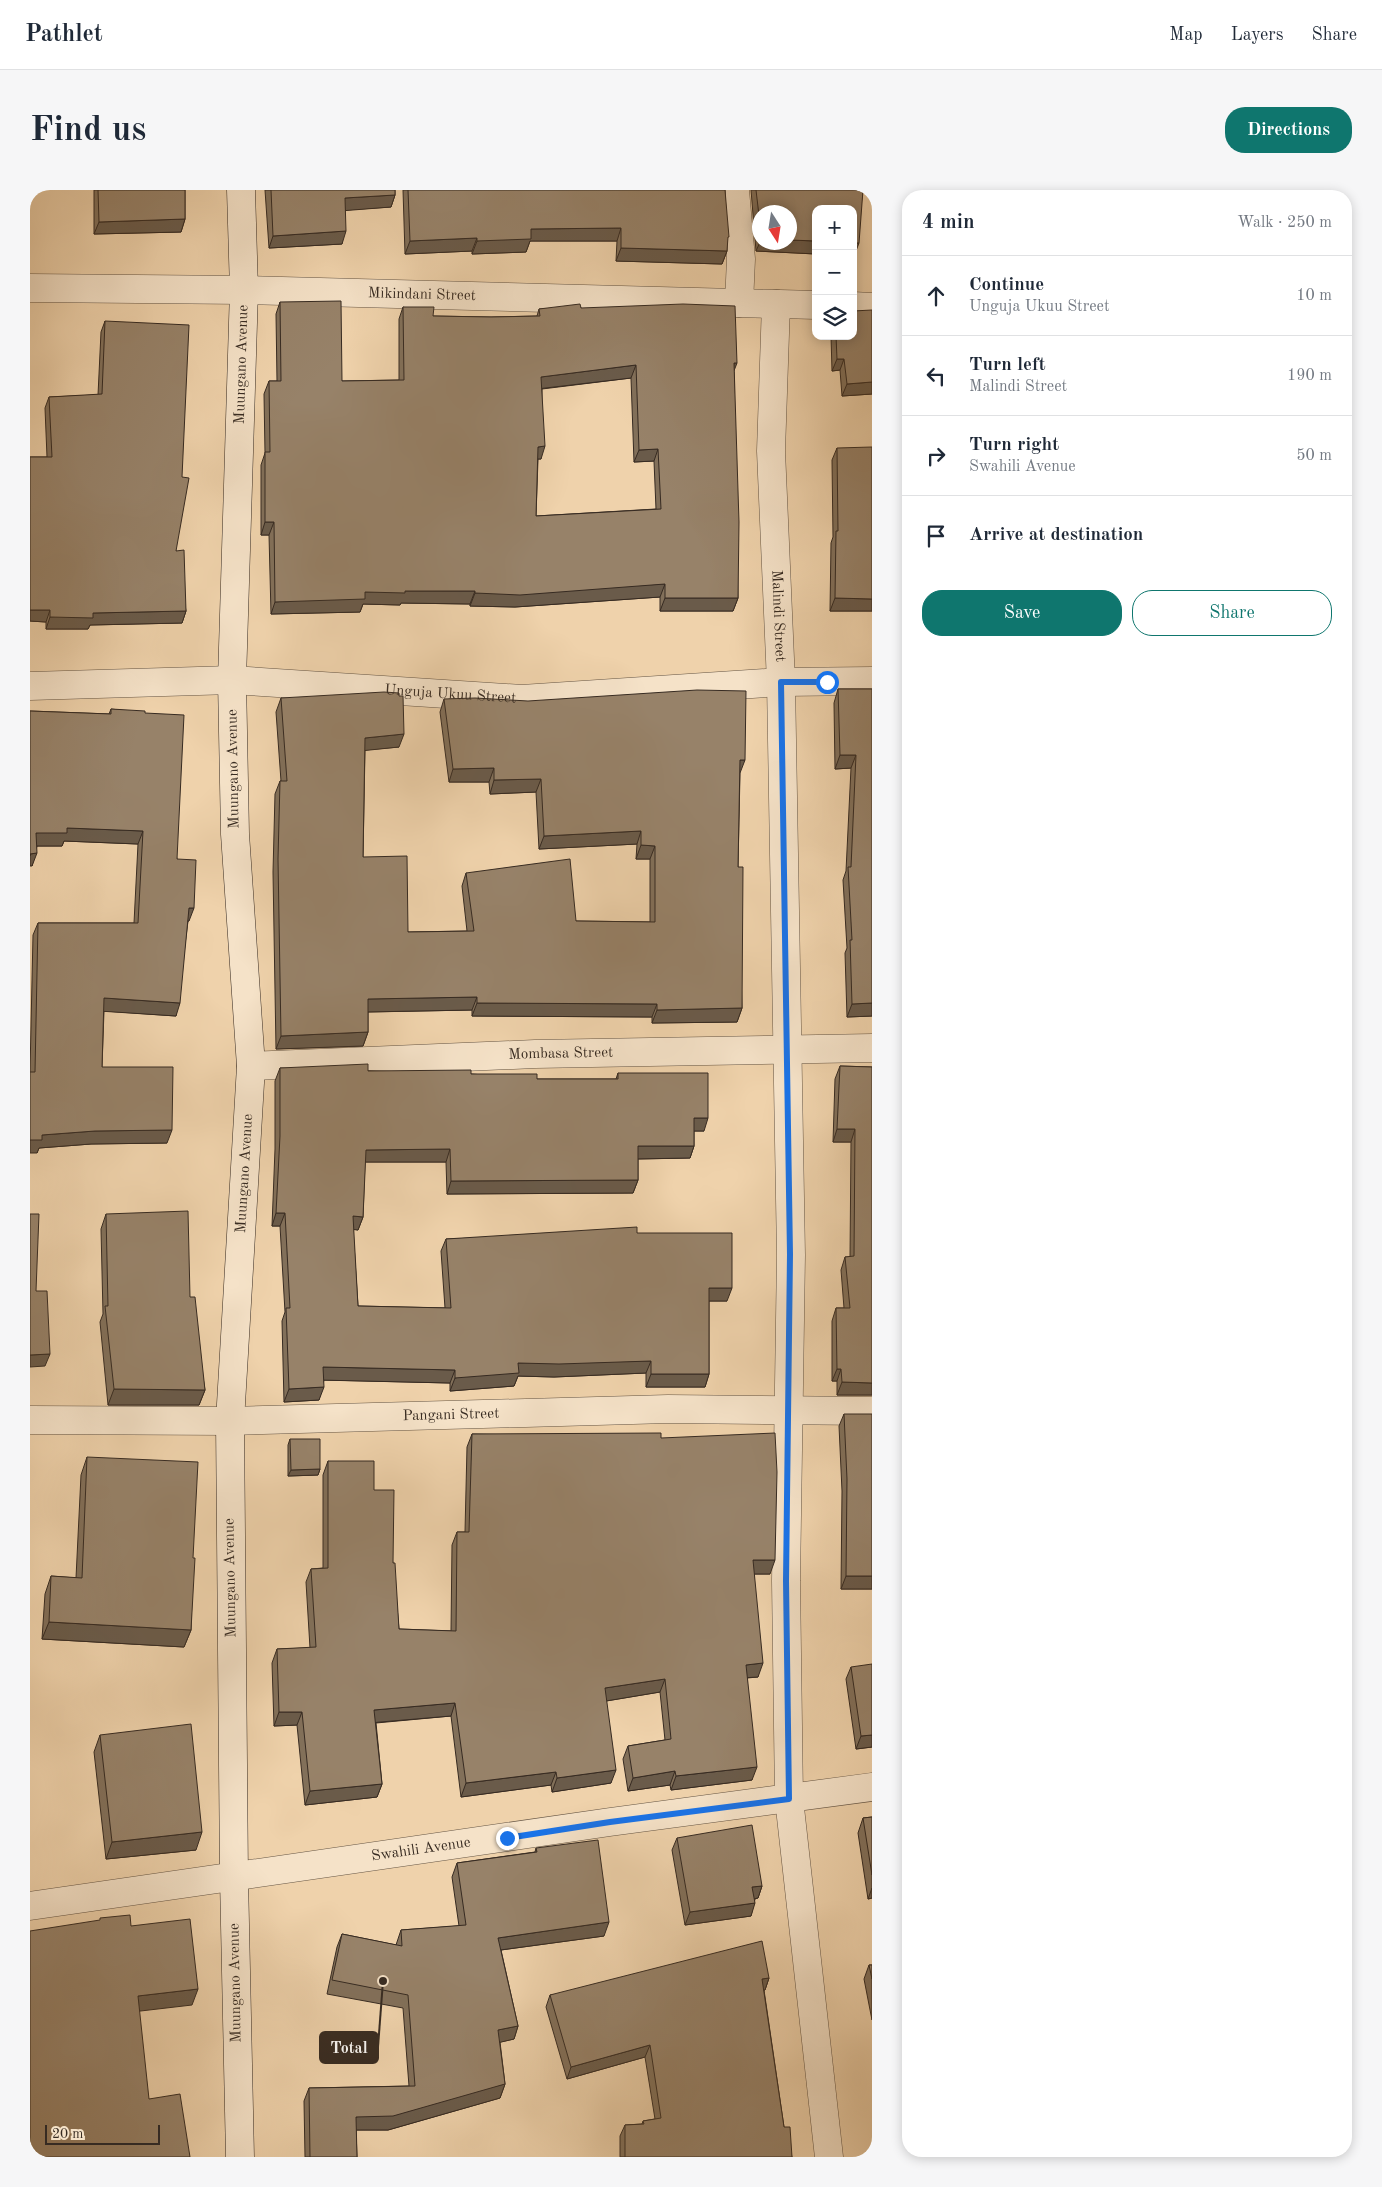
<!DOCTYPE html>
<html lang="en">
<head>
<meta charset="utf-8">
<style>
	:root { --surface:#fff; --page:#f6f6f7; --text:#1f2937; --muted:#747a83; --line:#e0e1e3; --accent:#0f766e }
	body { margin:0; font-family:"Old Standard TT",serif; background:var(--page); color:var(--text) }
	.controls { position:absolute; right:15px; top:15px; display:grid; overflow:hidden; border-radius:10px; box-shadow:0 2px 12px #0003 }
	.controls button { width:45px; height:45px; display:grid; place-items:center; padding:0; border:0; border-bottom:1px solid var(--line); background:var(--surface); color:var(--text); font:25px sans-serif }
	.compass { position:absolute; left:722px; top:15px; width:45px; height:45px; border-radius:50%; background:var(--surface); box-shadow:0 2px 12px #0003; rotate:168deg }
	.scale { position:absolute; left:15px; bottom:12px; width:115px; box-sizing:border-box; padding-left:5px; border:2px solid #372b22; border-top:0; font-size:14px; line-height:18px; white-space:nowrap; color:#372b22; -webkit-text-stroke:4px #f5e2c8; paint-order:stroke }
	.stop { position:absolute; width:15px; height:15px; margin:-11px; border:4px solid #1a73e8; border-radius:50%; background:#fff }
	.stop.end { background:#1a73e8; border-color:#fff; box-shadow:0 1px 5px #0008 }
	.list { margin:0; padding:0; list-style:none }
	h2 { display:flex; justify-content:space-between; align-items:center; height:65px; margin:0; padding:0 20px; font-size:21px }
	h2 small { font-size:16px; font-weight:400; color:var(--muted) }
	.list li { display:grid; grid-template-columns:32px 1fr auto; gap:15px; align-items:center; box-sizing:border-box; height:80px; padding:0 20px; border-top:1px solid var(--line) }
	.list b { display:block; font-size:19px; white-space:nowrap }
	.list p { margin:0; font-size:16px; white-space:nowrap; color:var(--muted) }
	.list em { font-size:16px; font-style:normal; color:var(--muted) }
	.actions { display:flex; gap:10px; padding:15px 20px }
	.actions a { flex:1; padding:11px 0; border:1px solid var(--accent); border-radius:20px; text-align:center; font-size:18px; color:var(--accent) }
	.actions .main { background:var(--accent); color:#fff }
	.icon { flex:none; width:28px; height:28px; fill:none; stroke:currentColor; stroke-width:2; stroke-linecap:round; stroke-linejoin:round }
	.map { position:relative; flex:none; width:842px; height:1967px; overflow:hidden; border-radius:20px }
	header { display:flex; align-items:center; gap:30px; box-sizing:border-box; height:70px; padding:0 25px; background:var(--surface); border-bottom:1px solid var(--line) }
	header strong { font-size:24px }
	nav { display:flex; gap:28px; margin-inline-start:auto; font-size:18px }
	.intro { display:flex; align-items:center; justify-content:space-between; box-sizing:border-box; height:120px; padding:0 30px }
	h1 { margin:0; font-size:35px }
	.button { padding:12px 22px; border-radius:20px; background:var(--accent); color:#fff; font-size:18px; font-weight:700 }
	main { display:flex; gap:30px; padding:0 30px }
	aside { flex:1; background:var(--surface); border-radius:20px; box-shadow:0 2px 12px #0003 }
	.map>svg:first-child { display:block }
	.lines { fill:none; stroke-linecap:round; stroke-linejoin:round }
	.street-casing { stroke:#655544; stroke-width:29 }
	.secondary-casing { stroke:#372b22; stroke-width:29 }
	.street { stroke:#f5e2c8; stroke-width:28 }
	.secondary { stroke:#f5e2c8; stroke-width:28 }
	.wall { fill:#82705a; stroke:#372b22; fill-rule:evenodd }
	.shaded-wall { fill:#6a5b4a; stroke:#372b22 }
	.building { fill:#978269; stroke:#372b22; fill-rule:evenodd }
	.route { stroke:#1a73e8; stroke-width:6 }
	.labels { text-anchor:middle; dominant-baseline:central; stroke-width:4; stroke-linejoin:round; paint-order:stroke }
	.street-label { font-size:15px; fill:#372b22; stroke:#f5e2c8 }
	.leader { fill:none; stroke:#372b22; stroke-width:2 }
	.callout-dot { fill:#372b22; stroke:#f5e2c8; stroke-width:2 }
	.callout { fill:#372b22; stroke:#372b22; stroke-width:2 }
	.callout-label { font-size:16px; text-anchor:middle; font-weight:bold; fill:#fff }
</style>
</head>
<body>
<header>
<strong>Pathlet</strong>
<nav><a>Map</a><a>Layers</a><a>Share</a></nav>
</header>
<div class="intro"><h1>Find us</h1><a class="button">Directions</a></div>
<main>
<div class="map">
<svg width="842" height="1967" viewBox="0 0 842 1967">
	<rect width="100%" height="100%" fill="#efd2ab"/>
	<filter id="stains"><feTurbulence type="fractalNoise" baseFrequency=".004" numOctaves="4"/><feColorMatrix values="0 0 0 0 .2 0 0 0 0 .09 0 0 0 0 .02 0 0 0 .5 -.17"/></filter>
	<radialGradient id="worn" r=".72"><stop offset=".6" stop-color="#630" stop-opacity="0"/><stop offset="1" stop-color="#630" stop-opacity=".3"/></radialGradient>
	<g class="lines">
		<g class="street-casing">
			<g id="street">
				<polyline points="705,0 711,69 709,113"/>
				<path id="s1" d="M0,98L214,100L786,115"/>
				<path id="s2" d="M746,114L741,261L751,492L761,1065L756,1391L759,1609L799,1967"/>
				<polyline points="823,116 842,117"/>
				<path id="s3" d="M0,496L202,490L492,509L751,492L842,491"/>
				<path id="s4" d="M221,876L505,864L842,858"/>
				<path id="s5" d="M0,1230L200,1231L638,1219L842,1221"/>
				<path id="s6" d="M0,1716L580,1632L842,1597"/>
			</g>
		</g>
		<g class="secondary-casing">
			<g id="secondary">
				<path id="s7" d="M210,1967L204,1688L200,1231L221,876L205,644L202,490L214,100L211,0"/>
			</g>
		</g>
		<use href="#street" class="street"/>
		<use href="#secondary" class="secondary"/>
	</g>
	<g class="wall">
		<polygon points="64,0 155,0 155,29 151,42 64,44"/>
		<polygon points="235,0 365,0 365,5 361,17 315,20 312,54 239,58"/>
		<polygon points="373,0 695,0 697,52 697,61 692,74 586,71 587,51 500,51 496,62 442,64 442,61 375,64"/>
		<path d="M721,0H833L824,66H823V19H786V64L726,61ZM730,22L760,52H730Z"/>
		<path d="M250,112L312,191L369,190V129L373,117L403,126L461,127L507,126L509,119L551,118L704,182L708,408L703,421H630V407L485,417L440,416V414L371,413L370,415L333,414L330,422L241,424L239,345H231V275L235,263L234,204L239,191H247L246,124ZM601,188L604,272L624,271L626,319L506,326L508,269H511L512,199Z"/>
		<polygon points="75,131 146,361 156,421 152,433 60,435 58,439 16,439 16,432 0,431 0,267 17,267 15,218 19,207 68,205 71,142"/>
		<polygon points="801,146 823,146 842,204 812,206 810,180 802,181"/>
		<polygon points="807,258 842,421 800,421 801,353 803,347 802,270"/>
		<polygon points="808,499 842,499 842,826 817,827 815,763 817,758 813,690 816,681 821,578 805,579 804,513"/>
		<polygon points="251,508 369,557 335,560 333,667 378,742 437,741 432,696 436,683 546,731 620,732 620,669 606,669 607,654 509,659 506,602 460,604 459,592 419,592 410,522 414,509 710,583 708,677 712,818 707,832 622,833 622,827 442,826 442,820 338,822 338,842 333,856 246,859 243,682 245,604 250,591 251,591 246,522"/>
		<polygon points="81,519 115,523 147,669 159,731 158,731 146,826 74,821 72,877 137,953 61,954 9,958 7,963 0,882 3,745 8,733 104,733 108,654 34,651 32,656 7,656 2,676 0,521 79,524"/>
		<polygon points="810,876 842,877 842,1205 807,1205 807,1191 802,1191 802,1131 806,1118 814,1118 811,1080 815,1067 820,1067 821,952 803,952 805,889"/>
		<polygon points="250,878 441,884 507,889 586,889 588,883 674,941 664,941 664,956 660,968 608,969 608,990 603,1003 417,1004 416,972 335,972 333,1027 328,1040 323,1039 328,1116 415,1118 411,1061 416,1049 607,1043 697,1111 679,1111 679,1184 675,1197 616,1197 616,1183 524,1187 488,1186 484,1196 420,1201 420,1193 294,1190 289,1210 254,1212 252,1131 255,1122 250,1036 242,1036 245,959 245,891"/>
		<polygon points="76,1024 160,1107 175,1200 169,1215 78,1215 70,1132 73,1124 71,1039"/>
		<polygon points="814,1224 842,1399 811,1399 812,1301 809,1236"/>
		<polygon points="442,1244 631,1248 740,1384 724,1384 728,1487 717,1488 722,1590 641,1600 640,1595 598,1601 593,1569 598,1556 635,1550 630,1502 576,1511 581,1593 522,1602 521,1595 431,1607 421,1526 346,1533 352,1594 347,1607 275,1615 267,1535 244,1536 242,1473 247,1459 280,1458 276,1392 281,1379 293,1378 293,1285 298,1271 344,1300 363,1373 369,1439 421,1441 422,1355 427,1342 435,1342 437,1257"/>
		<polygon points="260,1249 290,1279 288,1285 258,1286 258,1255"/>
		<polygon points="57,1267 163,1368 161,1440 154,1457 12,1449 15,1404 21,1386 46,1388 51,1285"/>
		<polygon points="821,1477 842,1557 826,1559 816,1489"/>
		<polygon points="70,1545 166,1660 76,1669 64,1562"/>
		<polygon points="842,1627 842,1708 838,1709 828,1643 833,1628"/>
		<polygon points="647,1648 732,1696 728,1708 725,1709 721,1726 655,1735 642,1660"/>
		<polygon points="506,1658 574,1746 471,1760 488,1836 484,1849 470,1852 475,1894 470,1908 358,1940 326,1940 327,1967 275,1967 274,1911 279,1898 379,1896 373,1818 297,1804 307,1757 312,1744 366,1755 371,1740 429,1736 422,1687 427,1673 505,1662"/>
		<polygon points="839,1775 842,1775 842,1830 834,1789"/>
		<polygon points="739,1788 735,1800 734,1800 754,1937 762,1967 590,1967 590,1946 595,1935 612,1934 613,1931 625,1929 615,1867 537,1889 516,1817 520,1805"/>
	</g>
	<g class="shaded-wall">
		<polygon points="365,5 361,17 310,21 315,8"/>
		<polygon points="155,29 151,42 64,44 69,32"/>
		<polygon points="591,38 587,51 500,51 496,62 442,64 447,51 501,39"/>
		<polygon points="316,41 312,54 239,58 243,46"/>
		<polygon points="447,48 442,61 375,64 380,51"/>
		<polygon points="760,50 786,51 786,64 726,61 730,52 760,52"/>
		<polygon points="823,53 829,53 824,66 823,66"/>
		<polygon points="591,58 697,61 692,74 586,71"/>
		<polygon points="807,169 814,169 810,180 802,181"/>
		<polygon points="704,173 707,173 702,186"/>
		<polygon points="606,175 601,188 507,199 511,187"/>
		<polygon points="842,192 842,204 812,206 817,194"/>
		<polygon points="515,256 511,269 503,269 508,257"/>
		<polygon points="628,259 624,271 604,272 609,260"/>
		<polygon points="235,332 244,332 239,345 231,345"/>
		<polygon points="635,394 630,407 485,417 440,416 445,403"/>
		<polygon points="375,401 445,401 440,414 371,413 370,415 333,414 330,422 241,424 245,412 335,402"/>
		<polygon points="635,408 708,408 703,421 630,421"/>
		<polygon points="805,408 842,409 842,421 800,421"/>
		<polygon points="0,420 20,420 16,432 0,431"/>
		<polygon points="156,421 152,433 60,435 58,439 16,439 20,427 63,423"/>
		<polygon points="374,544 369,557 330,561 335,548"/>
		<polygon points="810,565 826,565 821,578 805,579"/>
		<polygon points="710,570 715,570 710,583 705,583"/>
		<polygon points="464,578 459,592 419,592 423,579"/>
		<polygon points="511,589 506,602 460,604 464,590"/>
		<polygon points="37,638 113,641 108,654 34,651 32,656 1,656 6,643"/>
		<polygon points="611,641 607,654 509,659 514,646"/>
		<polygon points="611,655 625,656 620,669 606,669"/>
		<polygon points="7,663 2,676 0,676 0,664"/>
		<polygon points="159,718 164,718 159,731 154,731"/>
		<polygon points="447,807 442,820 334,822 338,809"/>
		<polygon points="74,808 150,813 146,826 69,821"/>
		<polygon points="447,813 627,814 622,827 442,826"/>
		<polygon points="842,813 842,826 817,827 822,814"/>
		<polygon points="712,818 707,832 622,833 627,820"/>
		<polygon points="338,842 333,856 246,859 251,846"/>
		<polygon points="664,928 678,928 674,941 659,941"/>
		<polygon points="807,939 825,939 821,952 803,952"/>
		<polygon points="142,940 137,953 61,954 9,958 7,963 0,963 0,950 12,945 65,941"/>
		<polygon points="608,956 664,956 660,968 603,969"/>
		<polygon points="420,959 416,972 331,972 336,960"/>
		<polygon points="608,990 603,1003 417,1004 421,991"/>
		<polygon points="246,1023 255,1023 250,1036 242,1036"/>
		<polygon points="323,1026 333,1027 328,1040 318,1039"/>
		<polygon points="679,1098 702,1098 697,1111 674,1111"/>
		<polygon points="20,1164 15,1176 0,1177 0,1165"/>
		<polygon points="621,1171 616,1183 524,1187 488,1186 484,1196 420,1201 425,1188 488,1173"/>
		<polygon points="293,1177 425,1180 420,1193 288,1190"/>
		<polygon points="807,1179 811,1179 807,1191 802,1191"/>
		<polygon points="621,1184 679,1184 675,1197 616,1197"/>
		<polygon points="812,1192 842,1193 842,1205 807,1205"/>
		<polygon points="294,1197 289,1210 254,1212 259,1199"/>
		<polygon points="84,1199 175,1200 169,1215 78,1215"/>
		<polygon points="290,1279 288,1285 258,1286 261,1280"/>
		<polygon points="723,1370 745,1370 740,1384 718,1384"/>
		<polygon points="816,1386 842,1386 842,1399 811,1399"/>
		<polygon points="19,1432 161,1440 154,1457 12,1449"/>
		<polygon points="733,1473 728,1487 711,1488 716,1475"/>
		<polygon points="635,1489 630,1502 570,1512 575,1498"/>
		<polygon points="425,1513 421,1526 339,1533 344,1520"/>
		<polygon points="249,1522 272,1522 267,1535 244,1536"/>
		<polygon points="842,1545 842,1557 826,1559 831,1546"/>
		<polygon points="727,1577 722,1590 641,1600 646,1586"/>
		<polygon points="586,1580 581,1593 522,1602 527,1588"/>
		<polygon points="645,1581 640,1595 598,1601 603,1588"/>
		<polygon points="526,1582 521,1595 431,1607 436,1593"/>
		<polygon points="352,1594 347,1607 275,1615 280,1601"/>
		<polygon points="172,1642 166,1660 76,1669 82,1652"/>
		<polygon points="732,1696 728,1708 718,1710 722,1697"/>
		<polygon points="842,1698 842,1708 838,1709"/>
		<polygon points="725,1713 721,1726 655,1735 660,1722"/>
		<polygon points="579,1732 574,1746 463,1761 468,1748"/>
		<polygon points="739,1788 735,1800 728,1801 732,1789"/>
		<polygon points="168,1799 162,1815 102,1822 108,1806"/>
		<polygon points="488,1836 484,1849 463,1854 468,1840"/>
		<polygon points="620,1855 615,1867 537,1889 541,1877"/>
		<polygon points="475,1894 470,1908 358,1940 321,1940 326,1927"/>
	</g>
	<g class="building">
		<polygon points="68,0 155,0 155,29 69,32"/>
		<polygon points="241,0 365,0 365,5 315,8 316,41 243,46"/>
		<polygon points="378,0 695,0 699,47 698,47 697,61 591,58 591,38 501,39 501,49 447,51 447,48 380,51"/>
		<polygon points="726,0 833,0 829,53 823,53 823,19 786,19 786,51 760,50 760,22 730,22 730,34"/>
		<path d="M311,111L312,191L374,190L373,117H404L403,126L461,127L510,126L509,119L550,114L551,118L653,114L705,116L707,173H704L709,332L708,408H635V394L490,405L445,403V401H375V403L335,402V409L245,412L244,332H235V262H240L239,191H251L250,112ZM606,175L609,260L628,259L631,319L506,326L508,257L515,256L511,187Z"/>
		<polygon points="842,120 842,192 817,194 814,169 807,169 806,146 823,146 823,121"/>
		<polygon points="75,131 159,135 152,287 159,288 146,361 154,360 156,421 63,423 63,428 20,427 20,420 0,420 0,267 22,267 19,207 72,204"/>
		<polygon points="842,257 842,409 805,408 806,341 808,341 807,258"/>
		<polygon points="808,499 842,499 842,813 822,814 820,750 822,750 818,677 821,677 826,565 810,565"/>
		<polygon points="667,500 716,501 715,570 710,570 708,677 713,677 712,818 627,820 627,814 447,813 447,807 338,809 338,842 251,846 248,669 250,591 257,591 251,508 354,502 369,503 369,506 373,506 374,544 335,548 333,667 377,666 378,742 444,741 436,683 540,669 546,731 625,732 625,656 611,655 611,641 514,646 511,589 464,590 464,578 423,579 414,509 445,508 498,511"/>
		<polygon points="81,519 115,521 115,523 154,525 147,669 166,670 164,718 159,718 150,813 74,808 72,877 143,877 142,940 65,941 12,945 12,950 0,950 0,882 5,882 8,733 108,733 113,641 37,638 37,643 6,643 7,663 0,664 0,666 0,521 81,524"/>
		<polygon points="338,874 338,881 441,880 441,884 507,884 507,889 588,889 588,883 678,883 678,928 664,928 664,956 608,956 608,990 421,991 420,959 336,960 333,1027 323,1026 328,1116 421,1118 416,1049 607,1037 607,1043 702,1043 702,1098 679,1098 679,1184 621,1184 621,1171 529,1174 488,1173 489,1183 425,1188 425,1180 293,1177 294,1197 259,1199 256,1118 260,1118 255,1023 246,1023 250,946 250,878"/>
		<polygon points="810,876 842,877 842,1193 812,1192 811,1179 807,1179 806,1118 820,1118 815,1067 824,1066 825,939 807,939"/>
		<polygon points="158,1021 160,1107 165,1107 175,1200 84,1199 75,1116 78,1116 76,1024"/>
		<polygon points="0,1024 9,1024 6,1101 17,1101 20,1164 0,1165"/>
		<polygon points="814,1224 842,1224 842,1386 816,1386 817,1289"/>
		<polygon points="631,1243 631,1248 745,1243 747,1282 745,1370 723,1370 733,1473 716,1475 727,1577 646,1586 645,1581 603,1588 598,1556 641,1549 635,1489 575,1498 586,1580 527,1588 526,1582 436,1593 425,1513 344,1520 352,1594 280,1601 272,1522 249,1522 247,1459 286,1457 281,1379 298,1378 298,1271 344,1271 344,1300 364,1300 363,1373 365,1373 369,1439 426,1441 427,1342 439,1342 442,1244"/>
		<polygon points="260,1249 290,1249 290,1279 261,1280"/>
		<polygon points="57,1267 168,1272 163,1368 165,1368 161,1440 19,1432 21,1386 52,1388"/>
		<polygon points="842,1474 842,1545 831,1546 821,1477"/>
		<polygon points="161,1534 172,1642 82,1652 70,1545"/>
		<polygon points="842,1627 842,1685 833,1628"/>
		<polygon points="722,1635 732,1696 722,1697 725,1713 660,1722 647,1648"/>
		<polygon points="568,1650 579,1732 468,1748 488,1836 468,1840 475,1894 363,1926 326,1927 327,1967 280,1967 279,1898 385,1896 378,1805 302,1790 312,1744 372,1756 371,1740 436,1735 427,1673 507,1662 506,1658"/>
		<polygon points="100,1725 101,1736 160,1729 168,1799 108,1806 119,1909 150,1904 160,1967 0,1967 0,1741 70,1730 70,1728"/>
		<polygon points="732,1751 739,1788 732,1789 754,1937 760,1937 762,1967 595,1967 595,1935 614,1934 613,1931 631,1928 620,1855 541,1877 520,1805"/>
		<polygon points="839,1775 842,1775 842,1789"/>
	</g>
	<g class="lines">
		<polyline class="route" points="477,1648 580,1632 759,1609 756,1391 760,1064 751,492 797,492"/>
	</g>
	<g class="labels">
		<g class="street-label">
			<text stroke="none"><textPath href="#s1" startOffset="392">Mikindani Street</textPath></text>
			<text stroke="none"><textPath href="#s7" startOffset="1794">Muungano Avenue</textPath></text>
			<text stroke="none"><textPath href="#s2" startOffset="312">Malindi Street</textPath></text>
			<text stroke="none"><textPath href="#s3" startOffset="421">Unguja Ukuu Street</textPath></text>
			<text transform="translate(204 579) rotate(-91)">Muungano Avenue</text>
			<text stroke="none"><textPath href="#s4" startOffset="310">Mombasa Street</textPath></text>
			<text stroke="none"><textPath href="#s7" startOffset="984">Muungano Avenue</textPath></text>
			<text stroke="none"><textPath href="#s5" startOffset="421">Pangani Street</textPath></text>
			<text transform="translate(201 1388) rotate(-91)">Muungano Avenue</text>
			<text stroke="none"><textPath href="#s6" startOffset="395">Swahili Avenue</textPath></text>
			<text transform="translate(206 1793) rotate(-91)">Muungano Avenue</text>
		</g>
	</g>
	<path class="leader" d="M353 1791L348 1857"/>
	<circle class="callout-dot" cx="353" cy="1791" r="5"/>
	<rect class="callout" x="290" y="1842" width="58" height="31" rx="5"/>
	<g class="callout-label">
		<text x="319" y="1863">Total</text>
	</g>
	<rect width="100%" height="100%" filter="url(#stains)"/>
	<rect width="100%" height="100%" fill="url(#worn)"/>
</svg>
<div class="controls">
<button>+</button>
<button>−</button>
<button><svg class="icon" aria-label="layers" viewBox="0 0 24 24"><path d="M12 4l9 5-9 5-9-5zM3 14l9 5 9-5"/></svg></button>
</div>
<svg class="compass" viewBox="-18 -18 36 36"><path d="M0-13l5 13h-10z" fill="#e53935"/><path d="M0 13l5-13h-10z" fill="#747a83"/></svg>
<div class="scale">20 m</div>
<div class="stop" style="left:797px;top:492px"></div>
<div class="stop end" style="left:477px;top:1648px"></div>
</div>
<aside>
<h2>4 min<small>Walk · 250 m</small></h2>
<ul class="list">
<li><svg class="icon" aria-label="ahead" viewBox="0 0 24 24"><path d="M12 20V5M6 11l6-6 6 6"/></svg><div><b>Continue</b><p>Unguja Ukuu Street</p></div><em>10 m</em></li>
<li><svg class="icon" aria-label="left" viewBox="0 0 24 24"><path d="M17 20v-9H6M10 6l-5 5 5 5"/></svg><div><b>Turn left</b><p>Malindi Street</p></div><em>190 m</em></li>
<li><svg class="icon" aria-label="right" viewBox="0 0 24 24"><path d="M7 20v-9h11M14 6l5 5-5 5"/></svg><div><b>Turn right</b><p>Swahili Avenue</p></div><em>50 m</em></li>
<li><svg class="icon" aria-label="arrive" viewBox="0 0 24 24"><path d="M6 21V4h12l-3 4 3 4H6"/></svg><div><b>Arrive at destination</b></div></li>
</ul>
<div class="actions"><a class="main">Save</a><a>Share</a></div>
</aside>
</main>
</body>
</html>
